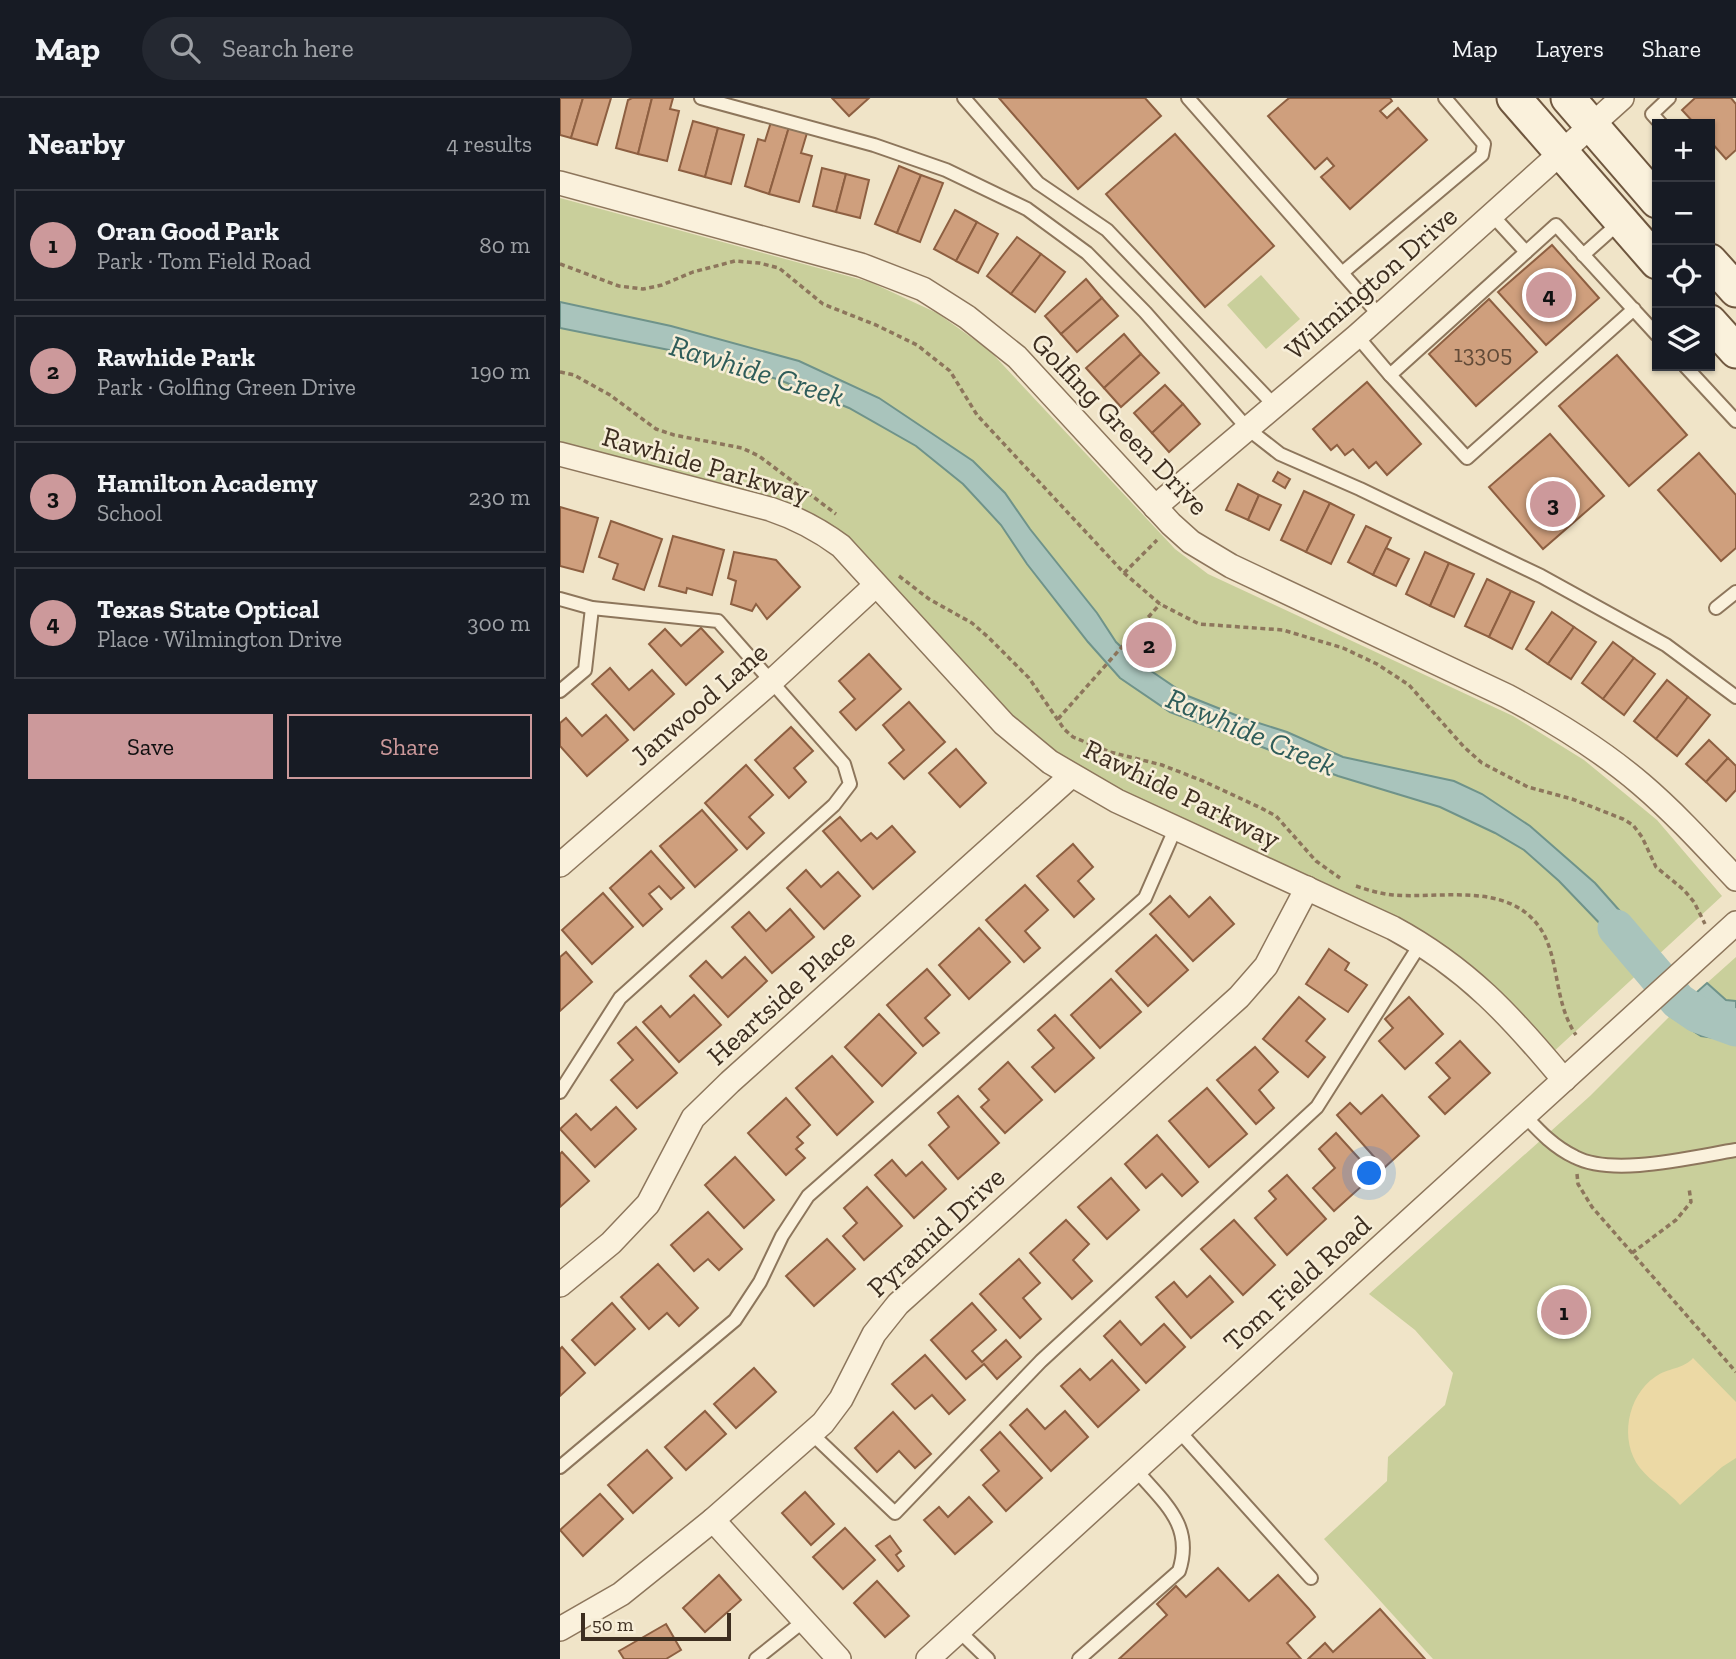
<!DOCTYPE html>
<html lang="en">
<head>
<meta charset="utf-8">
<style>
	:root { --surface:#171b24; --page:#242831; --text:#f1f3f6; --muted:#9ea1a6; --line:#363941; --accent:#cc999b }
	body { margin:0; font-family:"Zilla Slab",serif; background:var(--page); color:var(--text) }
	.controls { position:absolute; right:21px; top:21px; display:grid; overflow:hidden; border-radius:0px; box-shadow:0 2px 5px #0004 }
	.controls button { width:63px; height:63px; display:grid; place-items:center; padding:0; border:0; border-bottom:2px solid var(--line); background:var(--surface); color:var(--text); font:35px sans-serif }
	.scale { position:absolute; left:21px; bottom:18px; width:150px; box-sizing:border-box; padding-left:7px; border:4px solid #3d2e20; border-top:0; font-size:19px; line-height:24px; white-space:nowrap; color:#3d2e20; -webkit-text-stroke:5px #f7eed8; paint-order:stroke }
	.you { position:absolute; left:810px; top:1076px; width:24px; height:24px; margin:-18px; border:5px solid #fff; border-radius:50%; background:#1a73e8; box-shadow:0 0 0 10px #1a73e833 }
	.badge { display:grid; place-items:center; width:46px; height:46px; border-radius:50%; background:var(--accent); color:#111; font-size:23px; font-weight:700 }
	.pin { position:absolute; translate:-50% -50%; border:4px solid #fff; box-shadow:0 2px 7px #0006 }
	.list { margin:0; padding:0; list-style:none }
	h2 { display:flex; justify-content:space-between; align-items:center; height:91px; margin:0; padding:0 28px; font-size:30px }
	h2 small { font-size:23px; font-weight:400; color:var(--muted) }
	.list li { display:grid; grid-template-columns:46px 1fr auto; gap:21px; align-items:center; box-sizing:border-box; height:112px; margin:0 14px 14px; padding:0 14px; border:2px solid var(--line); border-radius:0px }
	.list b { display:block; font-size:26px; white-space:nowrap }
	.list p { margin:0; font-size:23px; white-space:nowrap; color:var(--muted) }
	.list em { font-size:23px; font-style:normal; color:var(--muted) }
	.actions { display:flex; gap:14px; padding:21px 28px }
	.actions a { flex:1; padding:16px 0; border:2px solid var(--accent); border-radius:0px; text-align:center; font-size:24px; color:var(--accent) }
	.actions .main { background:var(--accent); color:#111 }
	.icon { flex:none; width:38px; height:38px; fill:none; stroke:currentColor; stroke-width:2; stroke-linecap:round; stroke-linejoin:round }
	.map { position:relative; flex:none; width:1176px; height:1561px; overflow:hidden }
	header { display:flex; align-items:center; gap:42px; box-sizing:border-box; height:98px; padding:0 35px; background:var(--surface); border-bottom:2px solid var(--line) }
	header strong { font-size:33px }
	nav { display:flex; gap:38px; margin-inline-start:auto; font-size:24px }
	.search { width:490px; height:63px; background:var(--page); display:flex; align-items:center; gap:18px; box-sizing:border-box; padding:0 24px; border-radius:38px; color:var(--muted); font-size:26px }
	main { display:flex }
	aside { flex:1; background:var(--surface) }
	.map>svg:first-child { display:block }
	.green { fill:#c9cf9b }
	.sand { fill:#ecd9a5 }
	.water { fill:#a9c4bc; stroke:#6f938a; stroke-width:2 }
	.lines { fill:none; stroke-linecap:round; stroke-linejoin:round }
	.river { stroke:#a9c4bc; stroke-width:37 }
	.building { fill:#cf9f7d; stroke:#8d5f41; stroke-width:2 }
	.lane-casing { stroke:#8d765c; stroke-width:16 }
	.street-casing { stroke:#8d765c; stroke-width:26 }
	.secondary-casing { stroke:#6f573f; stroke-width:37 }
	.path { stroke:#8d765c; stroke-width:3.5; stroke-dasharray:5 3.5; stroke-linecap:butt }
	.lane { stroke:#faf1dc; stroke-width:12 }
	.street { stroke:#faf1dc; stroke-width:23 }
	.secondary { stroke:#faf1dc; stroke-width:33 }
	.labels { text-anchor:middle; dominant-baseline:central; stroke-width:5; stroke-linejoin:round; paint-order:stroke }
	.number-label { font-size:24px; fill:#624a37 }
	.street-label { font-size:28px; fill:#3d2e20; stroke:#f7eed8 }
	.water-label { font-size:30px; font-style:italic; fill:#2f5d5a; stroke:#f7eed8 }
</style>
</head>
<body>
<header>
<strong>Map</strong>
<div class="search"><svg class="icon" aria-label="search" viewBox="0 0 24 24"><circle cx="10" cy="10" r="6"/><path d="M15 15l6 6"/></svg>Search here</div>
<nav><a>Map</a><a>Layers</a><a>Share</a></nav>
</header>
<main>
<aside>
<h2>Nearby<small>4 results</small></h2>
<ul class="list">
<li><span class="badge">1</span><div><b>Oran Good Park</b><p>Park · Tom Field Road</p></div><em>80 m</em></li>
<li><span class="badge">2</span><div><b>Rawhide Park</b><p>Park · Golfing Green Drive</p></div><em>190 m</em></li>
<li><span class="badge">3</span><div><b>Hamilton Academy</b><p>School</p></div><em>230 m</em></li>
<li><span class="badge">4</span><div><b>Texas State Optical</b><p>Place · Wilmington Drive</p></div><em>300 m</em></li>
</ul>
<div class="actions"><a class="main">Save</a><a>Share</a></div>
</aside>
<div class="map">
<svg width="1176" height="1561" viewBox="0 0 1176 1561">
	<rect width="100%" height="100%" fill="#f0e4c8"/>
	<g class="green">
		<polygon points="0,100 310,184 377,215 429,252 615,451 648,476 953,618 1024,662 1097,722 1162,798 991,956 917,880 515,676 448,623 278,440 0,350"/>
		<polygon points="701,177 740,221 706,251 667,207"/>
		<polygon points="1176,859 1176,1561 873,1561 764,1441 827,1383 828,1359 885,1307 893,1275 855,1232 809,1196 1030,998 1110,918"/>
	</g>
	<path class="sand" d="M1133,1260L1176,1304V1360L1162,1369L1120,1407C1108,1393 1092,1385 1080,1370C1059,1343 1067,1298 1095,1279C1107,1270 1124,1271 1133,1260Z"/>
	<g class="water">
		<polygon points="0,204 111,228 239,263 319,300 413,363 445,395 470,431 537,515 556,544 575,562 628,598 683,620 727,634 783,659 894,683 922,696 970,728 1035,785 1099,857 1077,876 1047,833 999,783 964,752 935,735 880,709 778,678 610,614 560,580 528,544 467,466 441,427 403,386 356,348 289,310 217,281 119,254 0,230"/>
		<polygon points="1147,885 1166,902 1176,903 1176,943 1141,938 1110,918"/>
	</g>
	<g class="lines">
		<polyline class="river" points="1056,830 1118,903 1137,916 1176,930"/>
	</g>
	<g class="building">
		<polygon points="0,0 23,0 11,40 0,37"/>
		<polygon points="23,0 51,0 37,47 11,40"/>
		<polygon points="72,0 92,0 78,56 56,50 68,2"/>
		<polygon points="92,0 113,0 110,11 119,13 107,63 78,56"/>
		<polygon points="272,0 309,0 289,18"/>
		<polygon points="439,0 585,0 601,18 518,91"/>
		<polygon points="729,0 830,0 832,3 820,13 827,20 838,10 867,42 790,111 761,79 774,68 767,60 755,71 708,18"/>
		<polygon points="1135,0 1171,0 1176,6 1176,52 1166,61 1150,43 1150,26 1135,26 1122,12"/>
		<polygon points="133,23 158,30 145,79 119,72"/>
		<polygon points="211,24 229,29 209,96 185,88 198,41 205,43"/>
		<polygon points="229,29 247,35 241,55 252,58 239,104 209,96"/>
		<polygon points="158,30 184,37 171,86 145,79"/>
		<polygon points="615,36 714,148 645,209 546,96"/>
		<polygon points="339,68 361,77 337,135 315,126"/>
		<polygon points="262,70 286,76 276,114 253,108"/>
		<polygon points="286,76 309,82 300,120 276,114"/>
		<polygon points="361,77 383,85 360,144 337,135"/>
		<polygon points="395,112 417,124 396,163 374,151"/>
		<polygon points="417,124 438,136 418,175 396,163"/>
		<polygon points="457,139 481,156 451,196 427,178"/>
		<polygon points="992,147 1039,200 986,247 938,194"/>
		<polygon points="481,156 505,174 475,214 451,196"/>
		<polygon points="526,181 542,200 501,236 485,218"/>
		<polygon points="542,200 558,218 517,254 501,236"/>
		<polygon points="929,201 977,254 916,308 869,256"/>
		<polygon points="564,236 581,256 544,290 526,270"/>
		<polygon points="581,256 599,275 561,309 544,290"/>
		<polygon points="1057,257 1127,337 1069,388 999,308"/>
		<polygon points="807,284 861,346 827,377 816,364 809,370 793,351 785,357 777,347 771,352 753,331"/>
		<polygon points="605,287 623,306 592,335 574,315"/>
		<polygon points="623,306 640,326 609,354 592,335"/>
		<polygon points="990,336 1044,398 983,451 929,389"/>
		<polygon points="1139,355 1176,397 1176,450 1161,463 1098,392"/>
		<polygon points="718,374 730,381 725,390 713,383"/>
		<polygon points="678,386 699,397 688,422 666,412"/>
		<polygon points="744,393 770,405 746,454 721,442"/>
		<polygon points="699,397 721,407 709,432 688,422"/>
		<polygon points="770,405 794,417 771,466 746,454"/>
		<polygon points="0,409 38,420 23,474 0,468"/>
		<polygon points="51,423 102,441 84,492 53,481 58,466 39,459"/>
		<polygon points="806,428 831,440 813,477 788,464"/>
		<polygon points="113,438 164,452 152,497 127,490 126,495 99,488"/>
		<polygon points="826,450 849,461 836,488 813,477"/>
		<polygon points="174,454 216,462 240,489 207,521 196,506 192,513 171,506 176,483 168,480"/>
		<polygon points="865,454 889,465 870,508 846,496"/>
		<polygon points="889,465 914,476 894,519 870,508"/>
		<polygon points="927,481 951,493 929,539 905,528"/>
		<polygon points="951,493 974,504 952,551 929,539"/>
		<polygon points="992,514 1014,529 988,566 966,551"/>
		<polygon points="1014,529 1036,544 1011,581 988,566"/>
		<polygon points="141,530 163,554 126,587 89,546 105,531 121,548"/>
		<polygon points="1053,544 1074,560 1043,601 1022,585"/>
		<polygon points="309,556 341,591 296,632 280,614 295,601 279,583"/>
		<polygon points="1074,560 1095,576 1064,617 1043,601"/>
		<polygon points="50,570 69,592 92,572 114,596 74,632 32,586"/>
		<polygon points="1107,582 1128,599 1096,641 1074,623"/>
		<polygon points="1128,599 1150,617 1117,658 1096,641"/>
		<polygon points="349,604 385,644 344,681 329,665 344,652 323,627"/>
		<polygon points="46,617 68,642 27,678 0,648 0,625 6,620 22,638"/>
		<polygon points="231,629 253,653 234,670 246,684 229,700 195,662"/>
		<polygon points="1149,642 1168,660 1146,684 1126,666"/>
		<polygon points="396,651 426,685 400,709 369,675"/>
		<polygon points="1168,660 1176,668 1176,692 1166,703 1146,684"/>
		<polygon points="186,667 213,697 189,719 204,735 187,751 145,705"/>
		<polygon points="142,712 177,752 135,789 100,748"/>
		<polygon points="280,719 301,743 311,735 317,741 332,728 355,754 313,791 263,733"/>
		<polygon points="513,746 533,769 518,783 534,801 514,819 477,778"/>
		<polygon points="91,753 124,790 111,801 99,788 89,796 102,811 83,828 50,790"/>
		<polygon points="246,772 261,789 278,774 300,798 264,831 227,790"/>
		<polygon points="465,787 488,812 465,833 480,850 464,864 426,822"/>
		<polygon points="43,795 73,829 32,866 2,832"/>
		<polygon points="610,798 629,819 650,799 674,826 633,863 590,816"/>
		<polygon points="230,811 254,839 212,875 172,829 189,814 206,833"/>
		<polygon points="419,830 450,864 409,901 379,867"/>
		<polygon points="596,837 628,872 588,908 556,873"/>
		<polygon points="769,851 789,865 785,872 807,887 788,914 746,886"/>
		<polygon points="6,854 32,884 0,913 0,859"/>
		<polygon points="185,859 207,883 168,919 130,878 146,863 162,880"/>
		<polygon points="367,871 390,897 365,920 379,935 363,948 327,907"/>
		<polygon points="551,881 581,914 540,950 511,917"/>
		<polygon points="134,897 161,927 119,964 83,924 101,908 110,919"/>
		<polygon points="739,899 765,921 746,943 765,959 748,979 703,941"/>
		<polygon points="849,899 883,936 845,971 819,943 833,930 825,921"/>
		<polygon points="319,916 356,955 322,988 285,949"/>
		<polygon points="495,917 534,960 495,994 472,969 494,950 478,932"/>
		<polygon points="76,929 117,975 77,1010 51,982 73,962 58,945"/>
		<polygon points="900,943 930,975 885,1016 869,999 890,980 876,965"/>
		<polygon points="695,949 718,974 699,992 714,1010 696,1026 657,982"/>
		<polygon points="272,958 313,1004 277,1037 236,990"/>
		<polygon points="448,964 482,1002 445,1035 421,1009 429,1002 419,991"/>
		<polygon points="647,990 687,1036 649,1069 609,1023"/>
		<polygon points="822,997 859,1038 824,1070 777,1017 790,1005 801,1016"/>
		<polygon points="398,998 439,1045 398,1081 369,1047 389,1029 378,1015"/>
		<polygon points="226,1000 250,1027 237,1039 243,1045 236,1051 245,1060 226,1077 188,1035"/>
		<polygon points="56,1009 76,1031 35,1069 0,1031 16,1016 31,1032"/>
		<polygon points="776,1035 814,1077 774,1113 753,1090 775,1070 759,1051"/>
		<polygon points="597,1037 638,1084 622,1098 602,1076 586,1090 565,1066"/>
		<polygon points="2,1054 29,1083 0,1109 0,1056"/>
		<polygon points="175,1059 214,1102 184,1130 145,1087"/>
		<polygon points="332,1062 346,1078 362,1064 386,1091 354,1120 315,1077"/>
		<polygon points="727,1077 766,1121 727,1157 695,1120 716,1101 709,1093"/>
		<polygon points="551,1080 579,1112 547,1141 518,1109"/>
		<polygon points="307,1089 342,1128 304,1162 283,1138 297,1125 284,1110"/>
		<polygon points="148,1114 182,1151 159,1172 148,1161 134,1173 111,1147"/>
		<polygon points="506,1122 529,1146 513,1162 532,1183 512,1201 470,1155"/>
		<polygon points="674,1122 715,1167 683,1197 641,1151"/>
		<polygon points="267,1141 295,1171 254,1208 226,1178"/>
		<polygon points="459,1161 480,1185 463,1200 481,1221 460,1240 420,1196"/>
		<polygon points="98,1166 138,1210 119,1228 107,1215 89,1231 61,1199"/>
		<polygon points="650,1178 673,1204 631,1240 596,1199 614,1184 627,1199"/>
		<polygon points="52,1205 75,1231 35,1267 12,1242"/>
		<polygon points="412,1205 436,1232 412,1253 422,1264 446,1242 461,1259 437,1281 424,1266 406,1281 371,1242"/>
		<polygon points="560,1223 581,1247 604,1226 625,1249 586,1285 544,1238"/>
		<polygon points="2,1249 25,1275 0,1298 0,1251"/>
		<polygon points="365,1257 405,1302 389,1316 372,1297 355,1311 332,1286"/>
		<polygon points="552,1262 579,1292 538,1329 501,1288 520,1271 530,1282"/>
		<polygon points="194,1270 216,1294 176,1330 154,1306"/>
		<polygon points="467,1311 485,1331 505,1313 528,1339 491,1373 450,1327"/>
		<polygon points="145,1313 166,1336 126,1372 105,1349"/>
		<polygon points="333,1314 371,1356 355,1370 339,1353 317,1374 295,1350"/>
		<polygon points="440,1334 482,1380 446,1413 423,1387 439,1373 421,1352"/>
		<polygon points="87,1352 112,1380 73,1415 48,1387"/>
		<polygon points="245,1394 274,1426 251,1447 222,1415"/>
		<polygon points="40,1396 63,1421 23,1458 0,1432"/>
		<polygon points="409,1399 432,1424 395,1456 364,1422 379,1409 388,1419"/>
		<polygon points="285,1430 315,1462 283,1491 253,1459"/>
		<polygon points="330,1438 341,1453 336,1457 344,1468 338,1473 316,1448"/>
		<polygon points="658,1470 689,1503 718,1477 749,1511 755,1519 727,1545 741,1561 559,1561 607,1517 597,1506 616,1488 626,1499"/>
		<polygon points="159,1477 181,1502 145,1534 123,1510"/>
		<polygon points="317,1483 349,1518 325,1539 294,1505"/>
		<polygon points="820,1511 865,1561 748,1561 765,1545 773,1554"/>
		<polygon points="106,1526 121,1552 106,1561 64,1561 59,1553"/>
	</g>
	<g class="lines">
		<g class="lane-casing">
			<g id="lane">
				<polyline points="141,0 314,47 386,72 467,111 527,155 585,214 688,331 720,356 800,391 981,478 1106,547 1176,599"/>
				<polyline points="404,0 478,85 547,132 716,309"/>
				<polyline points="628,0 782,175 922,57 924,46 885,0"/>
				<polyline points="1101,26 1092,16 1109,0"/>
				<polyline points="932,117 966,154"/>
				<polyline points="1023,157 1060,124"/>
				<polyline points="782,175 820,218"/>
				<polyline points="1074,211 907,360 830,277 996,127 1097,237"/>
				<polyline points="797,238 830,277"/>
				<polyline points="1125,268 1176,323"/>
				<polyline points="0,501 32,510 158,523 284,666 290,686 274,707 60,900 0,994"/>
				<polyline points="1156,510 1176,494"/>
				<polyline points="0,593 25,572 32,510"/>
				<path d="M965,1018C980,1034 994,1049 1015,1059C1053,1079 1133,1059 1176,1052"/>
				<polyline points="619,1333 751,1480"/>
				<polyline points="251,1335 335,1415 481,1263 757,1009 861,845"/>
				<polyline points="0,1369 175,1222 200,1184 222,1138 248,1098 585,800 616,729"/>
				<polyline points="399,1533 428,1561"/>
				<polyline points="196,1561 245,1522"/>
				<path d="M519,1561L619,1473C634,1427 604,1405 576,1372"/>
			</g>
		</g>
		<g class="street-casing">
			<g id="street">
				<path d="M0,85L301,167L363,191L407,219L457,259L611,426L631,444L671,468L947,598C994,623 1040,651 1081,686C1115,715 1145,748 1176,781"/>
				<path d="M0,356L210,411C237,420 258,431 281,448L444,626L490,664L557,703L833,830C907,870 951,918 1004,982"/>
				<polyline points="595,409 797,238 1062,0"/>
				<polyline points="0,767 212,583 316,487"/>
				<polyline points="0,1187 51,1145 88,1106 133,1020 170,984 511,678"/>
				<polyline points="153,1422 279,1561"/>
				<polyline points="0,1531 61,1496 153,1422 263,1325 281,1301 314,1236 338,1206 679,899 706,868 747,790"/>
				<polyline points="368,1561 1176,825"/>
			</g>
		</g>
		<g class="secondary-casing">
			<g id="secondary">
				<polyline points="954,0 1097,164"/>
				<polyline points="1008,0 1097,103"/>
				<polyline points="1150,163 1176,192"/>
				<polyline points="1150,224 1176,253"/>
			</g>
		</g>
		<g class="path">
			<polyline points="0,166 59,188 83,191 102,187 133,174 175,163 199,165 219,170 263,206 316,227 357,247 390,273 417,317 564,475 600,506 639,526 723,532 783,550 817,566 849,587 904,649 922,665 968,689 1012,701 1063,721 1073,727 1082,739 1096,769 1124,792 1134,804 1145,826"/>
			<polyline points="0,274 14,277 50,297 96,331 114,337 182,350 199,358 276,416"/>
			<polyline points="564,475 597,442"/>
			<polyline points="339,478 369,501 412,525 428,539 469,580 504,631 513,639 550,654 602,667 643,683 701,710 716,718 756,763 780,780"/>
			<polyline points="498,621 600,506"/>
			<path d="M796,788C808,792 821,796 833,797C881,801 948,783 980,830C1000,859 993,903 1016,937"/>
			<polyline points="1017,1076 1018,1086 1032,1109 1176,1274"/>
			<polyline points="1072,1155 1116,1122 1131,1104 1129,1090"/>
		</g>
		<use href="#lane" class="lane"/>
		<use href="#street" class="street"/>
		<use href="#secondary" class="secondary"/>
	</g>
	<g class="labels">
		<g class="number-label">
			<text x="923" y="255">13305</text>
		</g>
		<g class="street-label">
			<text transform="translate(811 185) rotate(-41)">Wilmington Drive</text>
			<text transform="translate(560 326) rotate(46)">Golfing Green Drive</text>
			<text transform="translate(146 367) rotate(16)">Rawhide Parkway</text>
			<text transform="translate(139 606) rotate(-41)">Janwood Lane</text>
			<text transform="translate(622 696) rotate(26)">Rawhide Parkway</text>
			<text transform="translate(221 899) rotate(-42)">Heartside Place</text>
			<text transform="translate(376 1134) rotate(-43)">Pyramid Drive</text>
			<text transform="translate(737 1185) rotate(-42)">Tom Field Road</text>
		</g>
		<g class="water-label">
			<text transform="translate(197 273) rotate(17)">Rawhide Creek</text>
			<text transform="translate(691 634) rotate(23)">Rawhide Creek</text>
		</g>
	</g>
</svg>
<div class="controls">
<button>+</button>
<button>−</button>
<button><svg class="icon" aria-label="locate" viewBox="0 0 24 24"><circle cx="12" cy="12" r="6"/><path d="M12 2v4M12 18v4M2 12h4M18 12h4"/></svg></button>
<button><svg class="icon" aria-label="layers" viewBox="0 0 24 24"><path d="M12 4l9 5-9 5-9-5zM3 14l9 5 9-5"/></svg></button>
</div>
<div class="scale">50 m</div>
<div class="you"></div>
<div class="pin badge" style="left:1004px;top:1214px">1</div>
<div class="pin badge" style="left:589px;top:547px">2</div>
<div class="pin badge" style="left:993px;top:406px">3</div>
<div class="pin badge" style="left:989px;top:197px">4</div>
</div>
</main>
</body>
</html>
